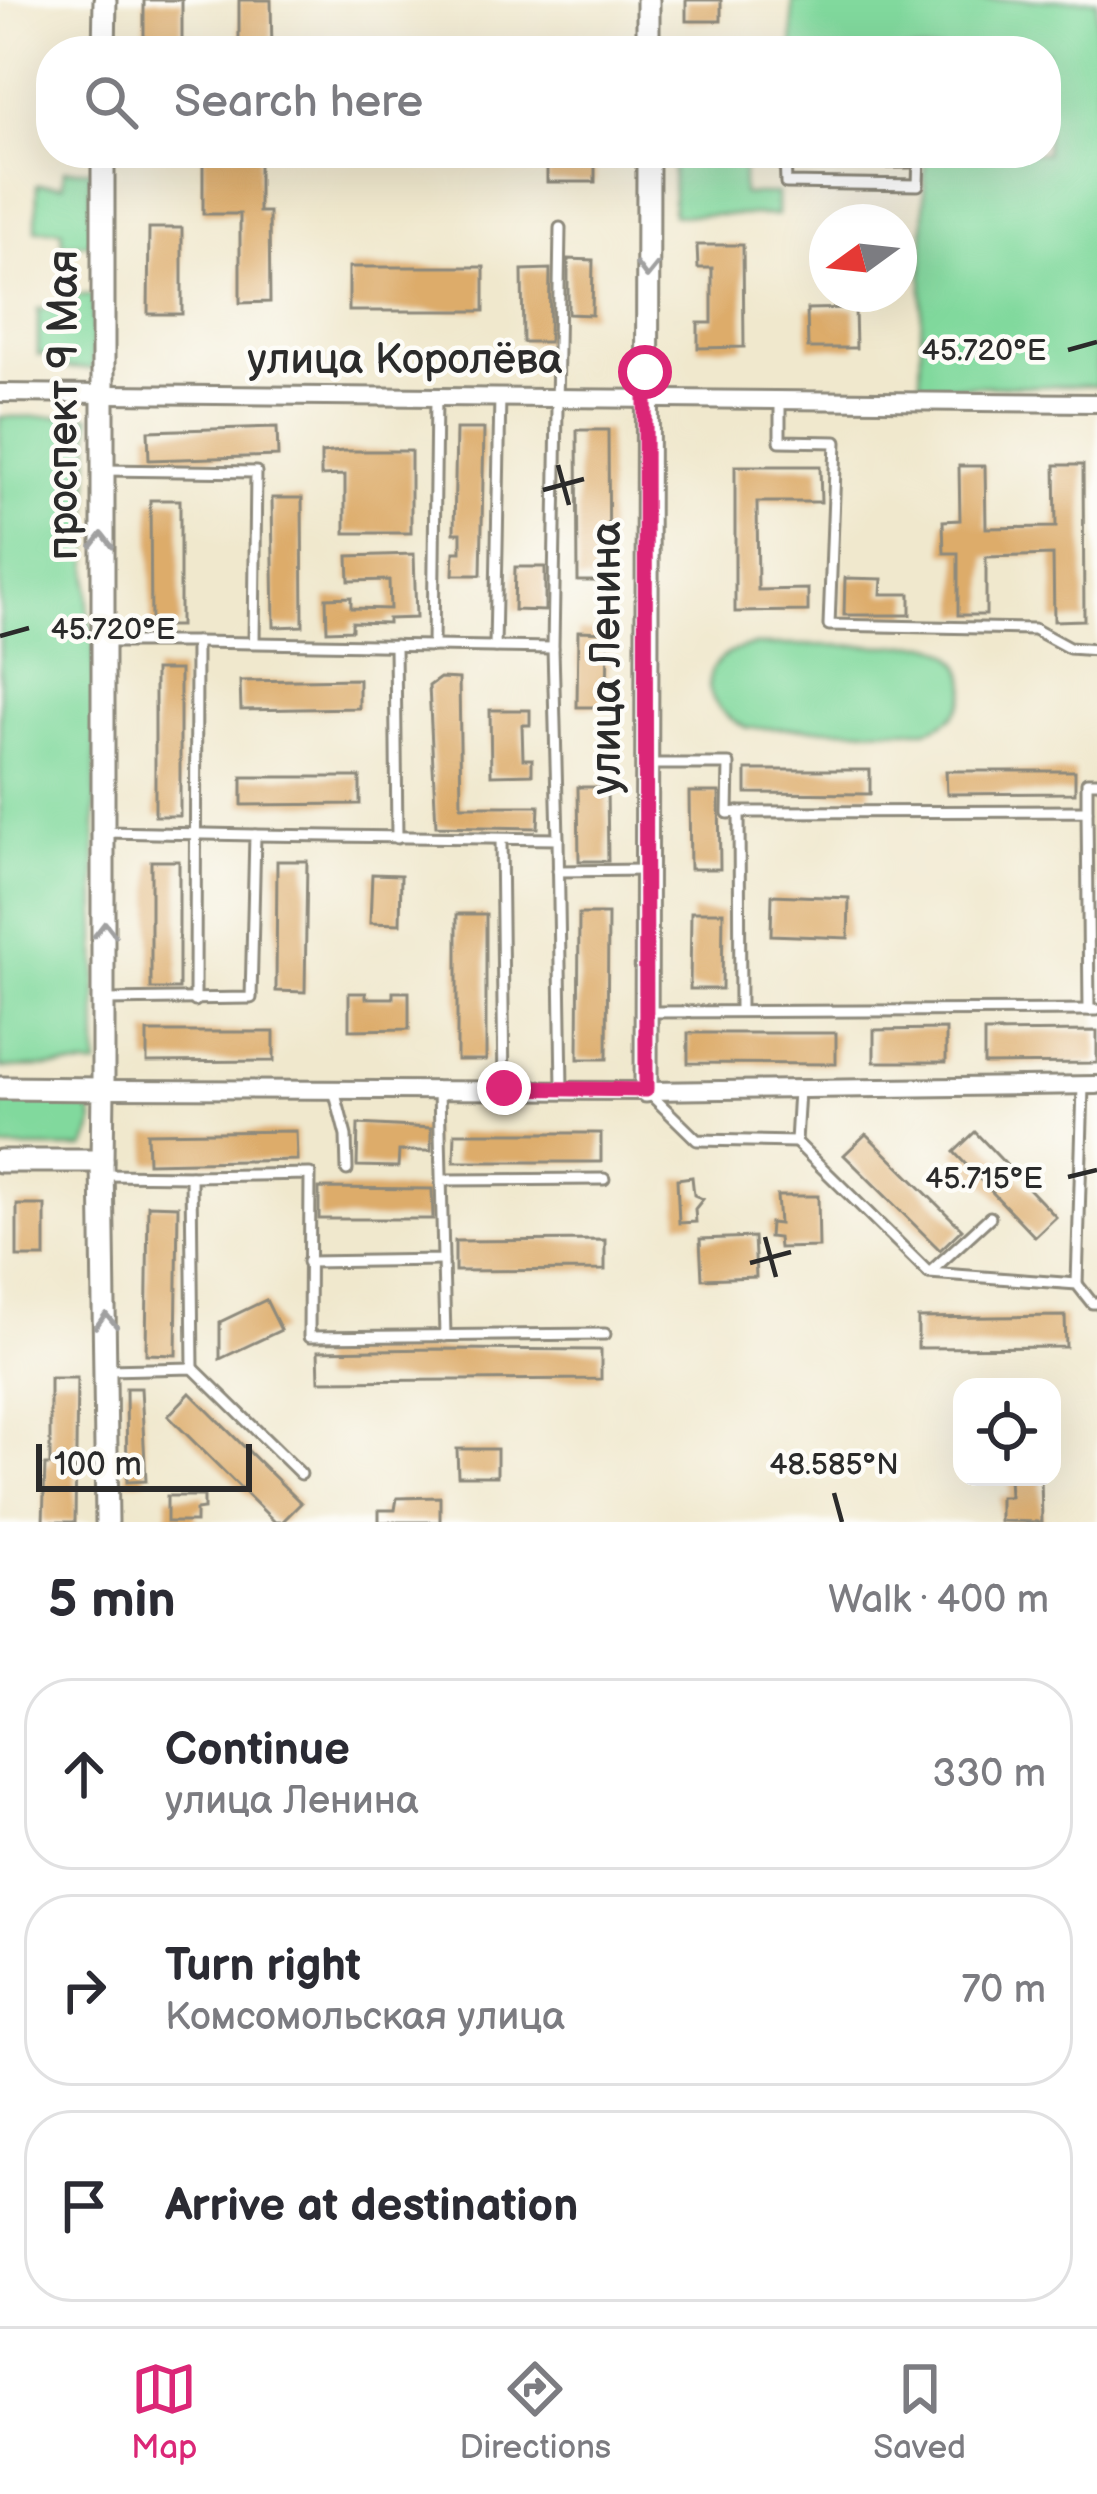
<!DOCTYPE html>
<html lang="en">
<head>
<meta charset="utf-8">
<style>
	:root { --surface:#fff; --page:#f7f7f7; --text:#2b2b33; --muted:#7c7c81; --line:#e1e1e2; --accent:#db2777 }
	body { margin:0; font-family:"Balsamiq Sans",sans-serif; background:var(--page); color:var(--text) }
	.controls { position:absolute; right:36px; bottom:36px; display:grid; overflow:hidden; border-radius:24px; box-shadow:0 12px 48px #0002 }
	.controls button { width:108px; height:108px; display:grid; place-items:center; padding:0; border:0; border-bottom:3px solid var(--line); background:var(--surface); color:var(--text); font:60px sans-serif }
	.compass { position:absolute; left:809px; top:204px; width:108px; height:108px; border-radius:50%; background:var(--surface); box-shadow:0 12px 48px #0002; rotate:255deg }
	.scale { position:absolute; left:36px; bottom:30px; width:216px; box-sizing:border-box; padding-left:12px; border:6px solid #2b2b2b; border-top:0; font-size:33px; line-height:42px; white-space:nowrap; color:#2b2b2b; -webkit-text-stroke:9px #fdfcf7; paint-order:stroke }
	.stop { position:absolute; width:36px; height:36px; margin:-27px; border:9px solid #db2777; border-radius:50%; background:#fff }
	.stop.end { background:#db2777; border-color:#fff; box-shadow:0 3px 12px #0008 }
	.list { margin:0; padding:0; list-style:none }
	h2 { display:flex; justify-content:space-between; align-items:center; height:156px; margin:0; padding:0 48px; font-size:51px }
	h2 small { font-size:39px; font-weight:400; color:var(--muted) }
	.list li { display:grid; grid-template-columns:78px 1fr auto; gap:36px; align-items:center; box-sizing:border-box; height:192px; margin:0 24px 24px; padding:0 24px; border:3px solid var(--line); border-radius:48px }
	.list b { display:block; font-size:45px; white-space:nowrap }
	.list p { margin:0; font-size:39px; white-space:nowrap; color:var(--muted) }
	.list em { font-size:39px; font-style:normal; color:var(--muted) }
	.icon { flex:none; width:66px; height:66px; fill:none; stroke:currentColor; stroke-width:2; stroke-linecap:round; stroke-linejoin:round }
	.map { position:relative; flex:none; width:1097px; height:1522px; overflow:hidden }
	.search { position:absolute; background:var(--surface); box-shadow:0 12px 48px #0002; left:36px; right:36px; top:36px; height:132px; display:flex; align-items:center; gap:30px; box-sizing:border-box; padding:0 42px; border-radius:48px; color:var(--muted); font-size:45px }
	.sheet { height:804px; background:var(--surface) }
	nav { display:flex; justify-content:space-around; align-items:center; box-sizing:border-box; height:168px; border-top:3px solid var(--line); background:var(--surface); font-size:33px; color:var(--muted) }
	nav a { display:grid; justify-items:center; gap:6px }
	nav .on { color:var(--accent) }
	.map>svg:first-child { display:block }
	.green { fill:#81d99d; stroke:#568264; stroke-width:3 }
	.building { fill:#ddac6b }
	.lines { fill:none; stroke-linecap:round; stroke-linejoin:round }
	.service-casing { stroke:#8e8a7c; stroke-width:15 }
	.minor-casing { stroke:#8e8a7c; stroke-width:22 }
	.tertiary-casing { stroke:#8e8a7c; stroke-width:27 }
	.service { stroke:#fff; stroke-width:9 }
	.minor { stroke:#fff; stroke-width:16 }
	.tertiary { stroke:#fff; stroke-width:21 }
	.oneway { stroke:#a0a0a0 }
	.route { stroke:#db2777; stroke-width:15 }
	.ticks { fill:none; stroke:#2b2b2b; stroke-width:4.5 }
	.labels { text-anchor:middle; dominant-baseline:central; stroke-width:9; stroke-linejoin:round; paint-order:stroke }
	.street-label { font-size:42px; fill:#2b2b2b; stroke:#fdfcf7 }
	.ticks-label { font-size:30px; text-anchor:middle; fill:#2b2b2b; stroke:#fdfcf7; stroke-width:9; stroke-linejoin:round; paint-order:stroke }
</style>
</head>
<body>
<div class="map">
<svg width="1097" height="1522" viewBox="0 0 1097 1522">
	<rect width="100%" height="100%" fill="#fdfcf7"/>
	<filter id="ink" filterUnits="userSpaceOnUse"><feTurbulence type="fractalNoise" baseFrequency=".00833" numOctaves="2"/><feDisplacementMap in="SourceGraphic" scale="24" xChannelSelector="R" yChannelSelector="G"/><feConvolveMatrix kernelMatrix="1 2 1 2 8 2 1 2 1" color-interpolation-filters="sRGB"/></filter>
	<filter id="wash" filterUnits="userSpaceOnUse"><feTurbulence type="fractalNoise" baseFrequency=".004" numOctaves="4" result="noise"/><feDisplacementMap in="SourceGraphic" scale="48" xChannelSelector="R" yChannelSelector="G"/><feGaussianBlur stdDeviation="2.7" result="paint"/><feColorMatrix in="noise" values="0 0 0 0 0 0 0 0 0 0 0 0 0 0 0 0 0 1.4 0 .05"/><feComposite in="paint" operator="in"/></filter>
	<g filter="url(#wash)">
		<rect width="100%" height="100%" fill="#f0e8cd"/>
		<g class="green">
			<polygon points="792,0 1097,0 1097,386 920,386 925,153 1046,153 1046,51 793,51"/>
			<polygon points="673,162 743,162 743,194 777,194 777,215 673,215"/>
			<polygon points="64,170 90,170 90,244 62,244 62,230 36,230 37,185 63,185"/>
			<polygon points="64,295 93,295 93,369 65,368 64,355 38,355 38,309 64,309"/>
			<polygon points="90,416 88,619 94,630 97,1066 0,1068 0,417"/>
			<path d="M755,645C798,645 842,645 886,646C900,646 920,642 933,646C978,658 978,718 925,730L747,728C695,704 695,655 755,645Z"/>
			<path d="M0,1097H83C97,1115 95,1129 84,1148H0Z"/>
		</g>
		<g id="blocks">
			<g class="building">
				<polygon points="144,0 182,0 182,44 144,43"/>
				<polygon points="239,0 271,0 272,51 239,51"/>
				<rect x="686" y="0" width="35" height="21"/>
				<polygon points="203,153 259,153 259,212 269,212 270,302 240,303 240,214 203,214"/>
				<rect x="547" y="153" width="48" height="29"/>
				<polygon points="805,153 910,153 910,168 805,169"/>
				<polygon points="149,228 182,228 182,314 148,314"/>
				<polygon points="697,245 743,245 744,347 698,348 698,323 712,323 712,268 698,268"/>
				<polygon points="568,259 593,260 592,315 568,314"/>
				<rect x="349" y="267" width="135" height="44"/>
				<polygon points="550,269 549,342 523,342 522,270"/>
				<polygon points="855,308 856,348 808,348 807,309"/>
				<polygon points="277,427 278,456 149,460 148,431"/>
				<polygon points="456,429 484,429 481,575 453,575 454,552 461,552 461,533 454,533"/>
				<polygon points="577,430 608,430 609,581 578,581"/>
				<polygon points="344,451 411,451 411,533 345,533 345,475 321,476 321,453"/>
				<polygon points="1055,465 1083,465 1084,620 1054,621 1053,555 986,557 986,615 958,615 958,553 944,553 943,521 960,520 959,466 985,466 986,528 1056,527"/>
				<polygon points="735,466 820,466 821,502 757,502 758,590 808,589 808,611 735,612"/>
				<polygon points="272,498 302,498 303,626 274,627"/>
				<polygon points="150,500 180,500 180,626 151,626"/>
				<polygon points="414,554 416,618 388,619 388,623 352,622 352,630 327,631 326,598 351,597 351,608 390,609 389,580 349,581 348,556"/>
				<polygon points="515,567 545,567 545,611 514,610"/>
				<polygon points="845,578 882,579 881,594 910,594 910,615 844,615"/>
				<polygon points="578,631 608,632 607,707 577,707"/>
				<rect x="155" y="670" width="25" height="146"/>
				<polygon points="440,678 459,679 461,806 539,806 538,828 436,826 429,686"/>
				<polygon points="359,679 359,708 241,710 240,681"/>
				<polygon points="490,710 530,710 530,725 522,725 523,759 532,759 532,774 491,775"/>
				<polygon points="746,770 870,770 870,794 746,793"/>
				<polygon points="946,771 1075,771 1075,793 947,794"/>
				<polygon points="242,777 360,777 360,804 242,805"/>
				<polygon points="578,787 607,787 608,861 579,861"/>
				<polygon points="689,792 719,792 720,869 690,869"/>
				<rect x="151" y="861" width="28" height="128"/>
				<polygon points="277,861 307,861 305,992 276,991"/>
				<polygon points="372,874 401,875 400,924 370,923"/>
				<polygon points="772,895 849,898 848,938 771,935"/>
				<polygon points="691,912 723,912 722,989 690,989"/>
				<rect x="457" y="914" width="29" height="146"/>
				<polygon points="579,914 608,914 607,1059 578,1059"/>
				<polygon points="393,992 409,992 409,1029 349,1030 349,993 366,993 366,998 393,998"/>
				<polygon points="946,1029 946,1062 874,1062 874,1030"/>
				<polygon points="1097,1031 1097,1063 984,1064 984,1032"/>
				<polygon points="147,1032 274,1032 274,1061 147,1062"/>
				<polygon points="688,1033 836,1033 836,1064 688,1063"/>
				<polygon points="358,1124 431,1128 431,1151 399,1151 398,1167 357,1166"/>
				<polygon points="296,1131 297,1160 148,1163 147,1133"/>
				<polygon points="975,1132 1056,1217 1035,1237 954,1152"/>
				<polygon points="455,1133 601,1133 601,1162 454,1162"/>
				<polygon points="866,1134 962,1229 940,1250 844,1155"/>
				<polygon points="692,1177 694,1195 703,1199 695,1209 696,1222 679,1223 677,1179"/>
				<polygon points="319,1188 432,1189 433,1219 319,1219"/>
				<polygon points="777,1196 818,1196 819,1247 779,1248 778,1238 769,1237 770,1223 779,1224"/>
				<rect x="17" y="1205" width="28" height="52"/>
				<polygon points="148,1205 178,1206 176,1355 146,1354"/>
				<polygon points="754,1237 756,1277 702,1279 700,1239"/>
				<polygon points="605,1240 605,1270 455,1271 455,1241"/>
				<polygon points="266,1300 281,1330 220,1359 220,1322"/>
				<polygon points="1065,1316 1066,1347 918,1348 918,1318"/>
				<polygon points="435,1349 601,1350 601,1379 319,1381 318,1351"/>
				<polygon points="50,1378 77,1378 75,1522 43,1522 45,1465 50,1465"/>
				<polygon points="126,1388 141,1388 146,1481 127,1482"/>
				<polygon points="190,1393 301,1503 282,1522 275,1522 168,1416"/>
				<polygon points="457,1449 497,1449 497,1476 458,1476"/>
				<polygon points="1009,1477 1041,1477 1042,1522 1000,1521 1000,1497 1010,1497"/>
				<polygon points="167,1496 204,1496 204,1509 196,1510 196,1522 167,1522"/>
				<polygon points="440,1497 440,1522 379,1522 379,1510 395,1510 397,1498"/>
			</g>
		</g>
	</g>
	<g filter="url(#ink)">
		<use href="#blocks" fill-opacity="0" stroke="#8e8a7c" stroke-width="3"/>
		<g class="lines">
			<g class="service-casing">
				<g id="service">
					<polyline points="785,153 786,183 918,185 919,153"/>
					<polyline points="648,155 785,154"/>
					<polyline points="780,400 780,441 836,442 829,625 1034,629 1069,648 1097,650"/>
					<polyline points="102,470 256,472 254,642"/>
					<polyline points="105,642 196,642 195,1001"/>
					<polyline points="196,642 553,648 560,228"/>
					<polyline points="395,645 397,838"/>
					<polyline points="433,646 436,396"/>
					<polyline points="495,647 500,396"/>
					<polyline points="553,648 558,839"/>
					<polyline points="646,764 729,764 728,813 739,812"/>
					<polyline points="1087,811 1087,782 1097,782"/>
					<polyline points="255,835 558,839 562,1089"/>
					<polyline points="501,839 504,1089"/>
					<polyline points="558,871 647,870"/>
					<polyline points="105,1000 251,998 255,835 105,832"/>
					<polyline points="740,1011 739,812 1087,811 1089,1010"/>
					<polyline points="646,1012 1097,1010"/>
					<polyline points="334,1090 346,1136 347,1170"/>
					<polyline points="650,1094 697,1140 796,1142 799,1090"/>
					<polyline points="796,1142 929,1273 1077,1284 1092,1303 1097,1303"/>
					<polyline points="103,1175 191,1176 193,1368"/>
					<polyline points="191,1176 310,1174 309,1337 605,1334"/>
					<polyline points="443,1180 604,1179"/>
					<polyline points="443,1260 445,1336"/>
					<polyline points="308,1262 443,1260 439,1090"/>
					<polyline points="929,1273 990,1217"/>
					<polyline points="1077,1284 1083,1086"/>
					<polyline points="108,1370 193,1368 301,1474"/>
				</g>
			</g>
			<g class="minor-casing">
				<g id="minor">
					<polyline points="0,393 1097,403"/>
					<polyline points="103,1089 646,1091 1097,1085"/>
				</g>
			</g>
			<g class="tertiary-casing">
				<g id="tertiary">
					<polyline points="648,0 648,51"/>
					<polyline points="104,51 105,0"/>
					<polyline points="0,1088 103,1089 102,1161 0,1161"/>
					<polyline points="103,1089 103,153"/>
					<polyline points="646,1091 648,153"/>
					<polyline points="102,1161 107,1522"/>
				</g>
			</g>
			<use href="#service" class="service"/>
			<use href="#minor" class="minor"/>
			<use href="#tertiary" class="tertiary"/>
		</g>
		<defs><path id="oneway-chevron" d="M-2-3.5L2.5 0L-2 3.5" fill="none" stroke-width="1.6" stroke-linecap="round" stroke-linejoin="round" transform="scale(3)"/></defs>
		<g class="oneway">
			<use href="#oneway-chevron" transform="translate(647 270) rotate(91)"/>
			<use href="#oneway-chevron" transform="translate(102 541) rotate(-90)"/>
			<use href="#oneway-chevron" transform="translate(105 930) rotate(-90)"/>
			<use href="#oneway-chevron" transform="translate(106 1321) rotate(-92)"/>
		</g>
	</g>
	<g class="lines" filter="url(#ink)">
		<polyline class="route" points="504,1088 646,1090 645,372"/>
	</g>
	<path class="ticks" d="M1068,350L1097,342M558,465L569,505M543,490L584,479M0,636L29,628M1068,1177L1097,1170M765,1237L776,1277M750,1263L791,1252M834,1493L842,1522"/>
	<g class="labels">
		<g class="street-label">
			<text x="405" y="360">улица Королёва</text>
			<text transform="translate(64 405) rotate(-90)">проспект 9 Мая</text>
			<text transform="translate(607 658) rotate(-90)">улица Ленина</text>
		</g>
	</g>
	<g class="ticks-label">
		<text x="984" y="360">45.720°E</text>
		<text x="113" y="639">45.720°E</text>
		<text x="984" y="1188">45.715°E</text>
		<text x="834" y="1474">48.585°N</text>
	</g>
</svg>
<div class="controls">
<button><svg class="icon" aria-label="locate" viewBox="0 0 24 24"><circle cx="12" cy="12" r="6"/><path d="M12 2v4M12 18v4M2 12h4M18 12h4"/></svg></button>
</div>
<svg class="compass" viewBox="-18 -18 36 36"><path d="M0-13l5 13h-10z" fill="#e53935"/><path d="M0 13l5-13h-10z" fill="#7c7c81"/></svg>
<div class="scale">100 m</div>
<div class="stop" style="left:645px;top:372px"></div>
<div class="stop end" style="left:504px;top:1088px"></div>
<div class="search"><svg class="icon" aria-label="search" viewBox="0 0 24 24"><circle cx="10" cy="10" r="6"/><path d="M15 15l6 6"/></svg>Search here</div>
</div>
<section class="sheet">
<h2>5 min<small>Walk · 400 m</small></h2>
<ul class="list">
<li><svg class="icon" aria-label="ahead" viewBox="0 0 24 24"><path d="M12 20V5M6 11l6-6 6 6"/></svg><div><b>Continue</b><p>улица Ленина</p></div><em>330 m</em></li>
<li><svg class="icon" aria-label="right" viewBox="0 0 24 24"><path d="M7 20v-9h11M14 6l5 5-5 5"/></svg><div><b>Turn right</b><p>Комсомольская улица</p></div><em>70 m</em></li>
<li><svg class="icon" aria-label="arrive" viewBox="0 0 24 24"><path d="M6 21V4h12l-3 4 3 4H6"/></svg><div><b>Arrive at destination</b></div></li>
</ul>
</section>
<nav>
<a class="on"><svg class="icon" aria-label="map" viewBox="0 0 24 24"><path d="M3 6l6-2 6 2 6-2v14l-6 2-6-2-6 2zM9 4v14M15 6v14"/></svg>Map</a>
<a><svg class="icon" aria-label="directions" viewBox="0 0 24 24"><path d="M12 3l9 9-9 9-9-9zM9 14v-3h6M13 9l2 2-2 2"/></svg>Directions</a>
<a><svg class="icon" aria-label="saved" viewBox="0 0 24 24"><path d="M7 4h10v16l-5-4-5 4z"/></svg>Saved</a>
</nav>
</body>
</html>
